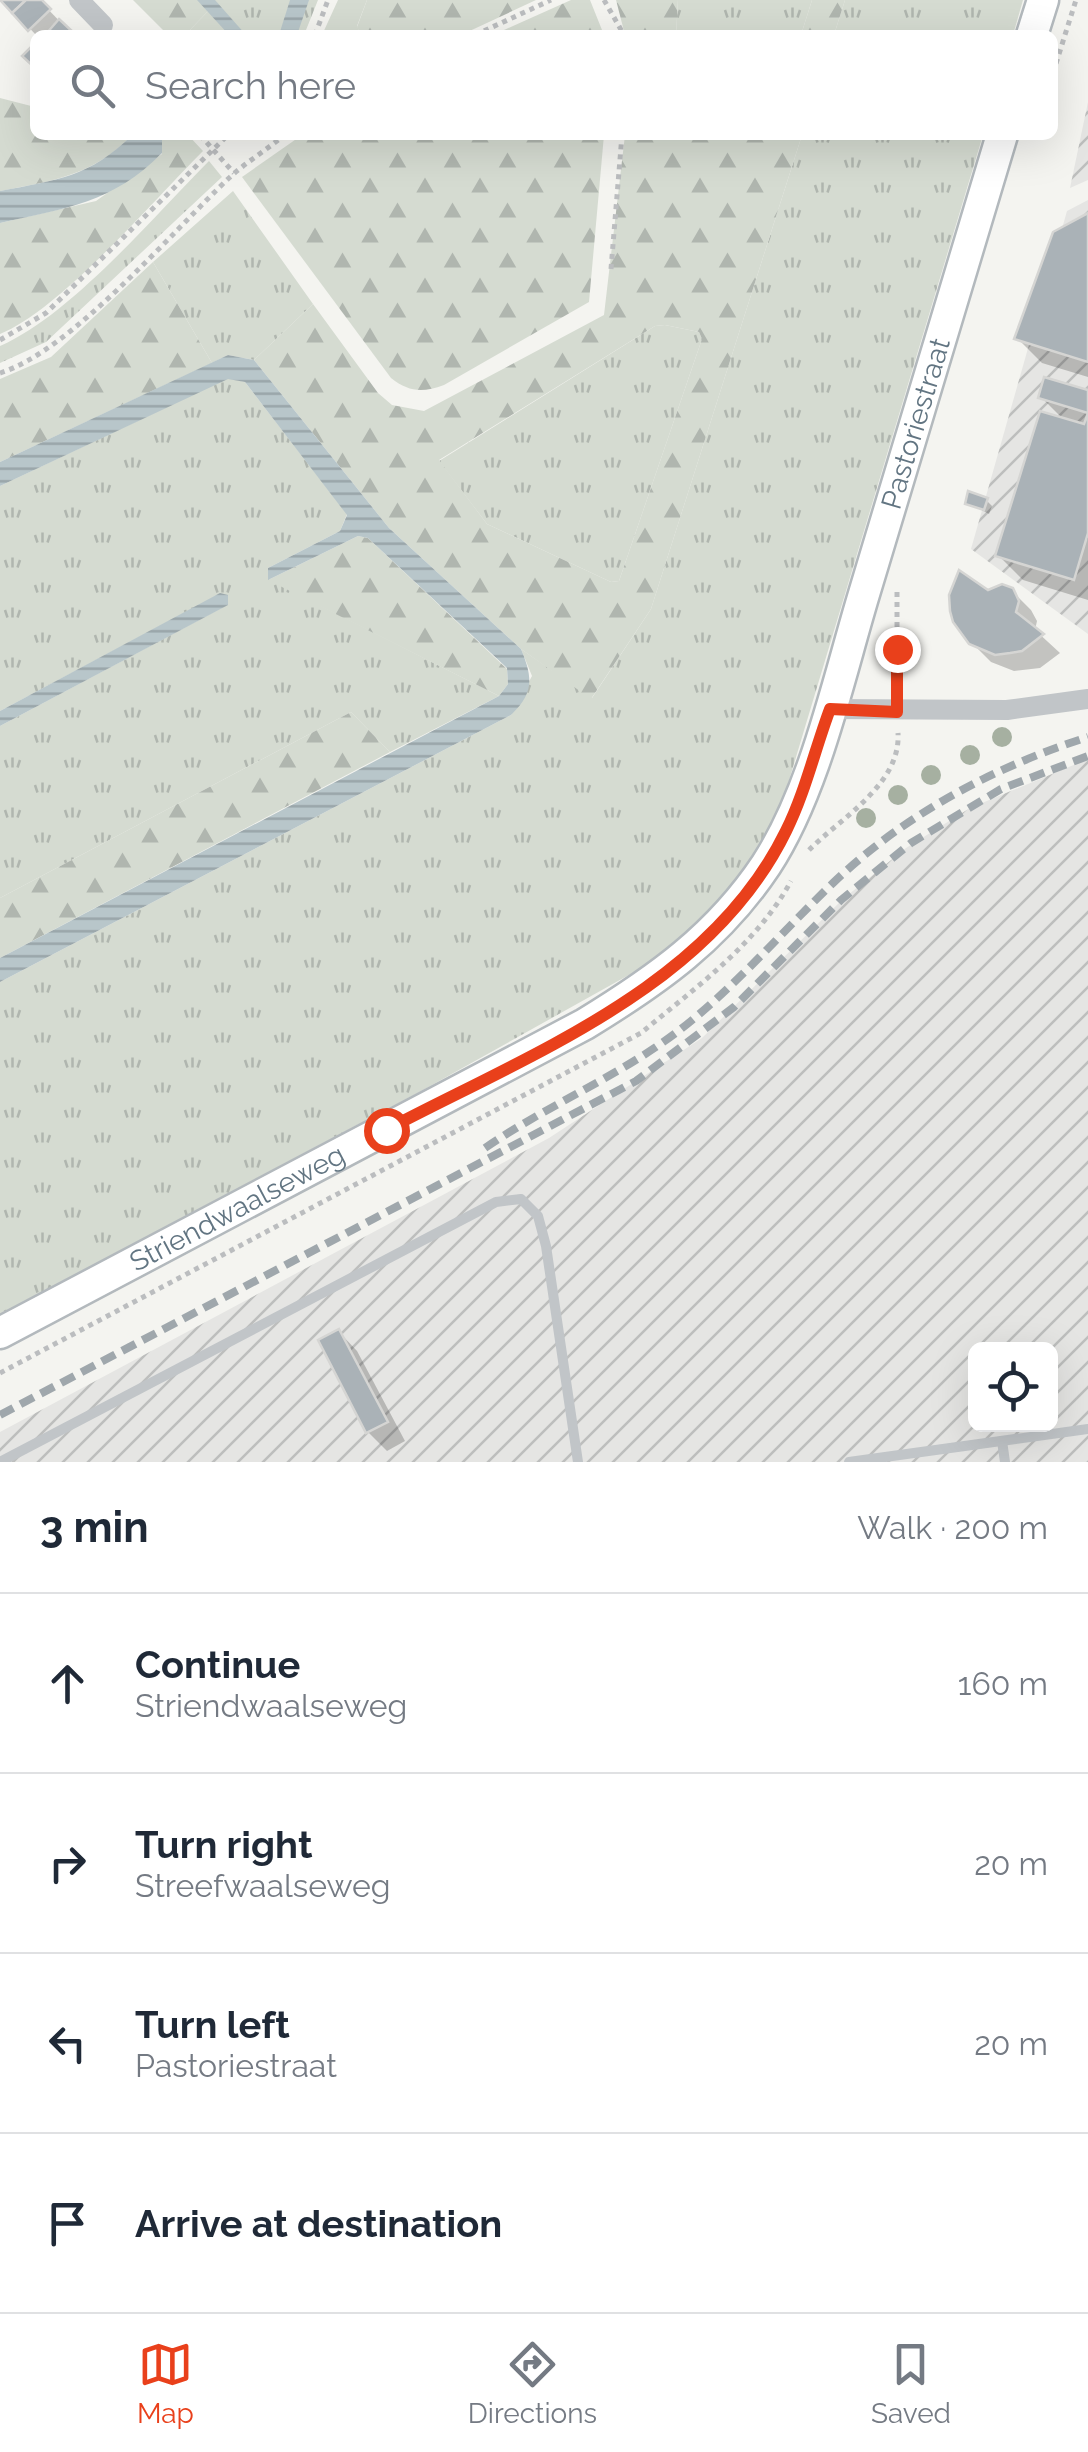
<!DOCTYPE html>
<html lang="en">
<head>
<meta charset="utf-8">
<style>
	:root { --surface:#fff; --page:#f6f6f7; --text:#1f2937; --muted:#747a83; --line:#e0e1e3; --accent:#e9401b }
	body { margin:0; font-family:Raleway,sans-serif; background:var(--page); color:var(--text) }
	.controls { position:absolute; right:30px; bottom:30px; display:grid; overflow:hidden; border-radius:15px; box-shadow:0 10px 40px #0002 }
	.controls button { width:90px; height:90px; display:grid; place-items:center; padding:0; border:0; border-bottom:2px solid var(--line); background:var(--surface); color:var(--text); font:50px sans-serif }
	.stop { position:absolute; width:30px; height:30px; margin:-22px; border:8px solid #e9401b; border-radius:50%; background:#fff }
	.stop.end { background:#e9401b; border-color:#fff; box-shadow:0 2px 10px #0008 }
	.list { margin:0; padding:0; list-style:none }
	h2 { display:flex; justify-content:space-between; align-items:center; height:130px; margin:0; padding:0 40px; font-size:42px }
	h2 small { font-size:32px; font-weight:400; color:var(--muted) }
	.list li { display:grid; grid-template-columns:65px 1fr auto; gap:30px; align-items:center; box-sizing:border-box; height:180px; padding:0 40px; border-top:2px solid var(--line) }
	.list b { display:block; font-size:38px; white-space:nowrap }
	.list p { margin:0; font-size:32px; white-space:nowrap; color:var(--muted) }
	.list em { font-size:32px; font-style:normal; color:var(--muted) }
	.icon { flex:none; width:55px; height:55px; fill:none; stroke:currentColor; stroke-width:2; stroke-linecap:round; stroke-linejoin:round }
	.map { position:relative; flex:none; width:1088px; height:1462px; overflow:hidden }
	.search { position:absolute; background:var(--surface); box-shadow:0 10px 40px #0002; left:30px; right:30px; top:30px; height:110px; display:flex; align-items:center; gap:25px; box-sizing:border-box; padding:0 35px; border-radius:15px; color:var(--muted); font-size:38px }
	.sheet { height:850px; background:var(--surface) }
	nav { display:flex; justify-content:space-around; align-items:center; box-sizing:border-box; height:140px; border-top:2px solid var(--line); background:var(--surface); font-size:28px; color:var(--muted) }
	nav a { display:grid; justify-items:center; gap:5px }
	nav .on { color:var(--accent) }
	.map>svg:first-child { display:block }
	.industrial { fill:url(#industrial-furrows); fill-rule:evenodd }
	.grass { fill:url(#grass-tufts) }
	.forest { fill:url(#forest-firs); fill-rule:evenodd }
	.water { fill:url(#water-rules) }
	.shadow { fill:#0003 }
	.building { fill:#aab2b7; stroke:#d5d5d3; stroke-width:2.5 }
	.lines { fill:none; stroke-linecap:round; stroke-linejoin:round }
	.secondary-casing { stroke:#b3b9bd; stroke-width:35 }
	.path { stroke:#bbbdbf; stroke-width:5; stroke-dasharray:5 5; stroke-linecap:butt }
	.lane { stroke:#c1c5c8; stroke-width:10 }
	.street { stroke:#c1c5c8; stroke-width:20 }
	.secondary { stroke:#fff; stroke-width:30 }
	.rail { stroke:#9fa7ac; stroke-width:8; stroke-dasharray:15 8; stroke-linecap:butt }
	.tree { fill:#a6b0a1 }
	.route { stroke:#e9401b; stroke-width:12 }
	.labels { text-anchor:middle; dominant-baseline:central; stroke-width:10; stroke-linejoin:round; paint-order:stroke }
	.street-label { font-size:28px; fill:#627582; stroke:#fff }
</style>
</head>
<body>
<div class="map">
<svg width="1088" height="1462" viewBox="0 0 1088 1462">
	<defs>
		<pattern id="industrial-furrows" width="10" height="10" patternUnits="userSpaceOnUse" patternTransform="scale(2.5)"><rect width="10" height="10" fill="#e5e5e3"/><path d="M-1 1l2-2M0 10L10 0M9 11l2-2" fill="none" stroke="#bdbebd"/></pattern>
		<pattern id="grass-tufts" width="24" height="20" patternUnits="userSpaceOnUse" patternTransform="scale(2.5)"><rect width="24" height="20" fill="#d5dbd1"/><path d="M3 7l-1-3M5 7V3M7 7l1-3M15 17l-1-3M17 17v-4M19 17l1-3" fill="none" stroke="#b0b6af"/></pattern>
		<pattern id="forest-firs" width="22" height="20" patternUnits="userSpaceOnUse" patternTransform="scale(2.5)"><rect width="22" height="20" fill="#d5dbd1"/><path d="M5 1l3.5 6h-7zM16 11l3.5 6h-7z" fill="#b0b6af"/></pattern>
		<pattern id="water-rules" width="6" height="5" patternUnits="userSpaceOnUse" patternTransform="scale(2.5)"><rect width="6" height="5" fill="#b8c6ca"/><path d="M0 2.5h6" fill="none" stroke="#99a5a9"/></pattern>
	</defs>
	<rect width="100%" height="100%" fill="#f4f4f0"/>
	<g class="industrial">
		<polygon points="1088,102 1088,180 1070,188"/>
		<polygon points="1088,200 1088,634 971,549 1067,211"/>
		<path d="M1088,759V1462H0V1432L549,1138L702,1038L843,899L906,848L970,808ZM976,1350H1050V1424H976Z"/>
	</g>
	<g class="grass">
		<polygon points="209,0 318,0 304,35 185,35 214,5"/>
		<polygon points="338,0 367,0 357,26 361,35 322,35"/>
		<polygon points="678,0 812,0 801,35 676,35"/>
		<polygon points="845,0 1023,0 1013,35 834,35"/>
		<polygon points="802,135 983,135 781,807 740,881 661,957 423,1090 0,1314 0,982 511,715 532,676 521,649 592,698 651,609"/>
		<path d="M209,161L222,177L46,342L0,363V346C71,315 153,217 209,161Z"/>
		<polygon points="233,191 313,304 254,360 228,355 212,363 153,262"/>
		<polygon points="665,325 699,332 702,339 619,581 611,582 487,524 439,461 655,326"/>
		<polygon points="228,378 245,382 347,514 340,531 268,568 268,579 499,696 390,752 351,712 0,898 0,726 227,605 228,596 220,594 0,711 0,486"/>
	</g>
	<g class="forest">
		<polygon points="133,0 209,0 214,5 185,35 168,35"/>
		<polygon points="367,0 536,0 461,35 361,35 357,27"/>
		<polygon points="571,0 590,0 604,35 493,35"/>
		<polygon points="616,0 678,0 676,35 625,35"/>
		<polygon points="812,0 845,0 834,35 801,35"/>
		<path d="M0,98L35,107V135H132C94,175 53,181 0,191Z"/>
		<path d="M162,135H188L203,151C154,200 60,310 0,334V223L96,201L162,154Z"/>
		<path d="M302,135H604L589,302L444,385C422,393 409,392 391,378L242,177Z"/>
		<path d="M625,135H802L651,609L591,699L521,649L389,528L254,360L313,304L378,393L392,405L424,411L604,315ZM665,325L699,332L702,339L619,581L611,582L487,524L439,460L655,326Z"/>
		<polygon points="153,262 212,363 0,462 0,379 51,357"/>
		<polygon points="358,536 368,538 507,669 508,684 499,696 268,580"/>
		<polygon points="351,712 390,752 0,958 0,898"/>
	</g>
	<g class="water">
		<polygon points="197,0 215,0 246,35 229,35"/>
		<polygon points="290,0 309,0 297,35 279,35"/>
		<path d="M132,135H162V153C113,203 66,208 0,223V191C57,180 90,177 132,135Z"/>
		<path d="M228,355L254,360L389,528L521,649C533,678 534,693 511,715L0,982V958L499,696L508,684L507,668L368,538L358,536L268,580V568L340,531L347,515L245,382L228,379L0,486V462Z"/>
		<polygon points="220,593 228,595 228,605 0,726 0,711"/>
	</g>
	<g class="shadow">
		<polygon points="3,0 39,0 73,35 36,35"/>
		<polygon points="1088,216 1088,377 1042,363 1017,338"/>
		<polygon points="1088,393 1088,600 1023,580 998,555 1065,421 1041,397"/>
		<polygon points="986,500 992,506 989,514 968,503"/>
		<polygon points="1011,590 1031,610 1037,621 1035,630 1060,653 1040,668 1014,671 991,662 971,642 988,593"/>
		<polygon points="339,1332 357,1351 405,1441 387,1451 368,1432 321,1342"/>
	</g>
	<g class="building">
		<polygon points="0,0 26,0 12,13"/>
		<polygon points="26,0 42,0 51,9 28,31 12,13"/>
		<polygon points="59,19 76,35 46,34"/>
		<polygon points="35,43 35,68 22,56"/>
		<polygon points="1088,213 1088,362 1014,339 1053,232"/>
		<polygon points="1044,377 1088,390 1088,533 1074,580 995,556 1040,411 1084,424 1088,413 1038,398"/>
		<polygon points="968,491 988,498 984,510 965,504"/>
		<polygon points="959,570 988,590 1002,584 1013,588 1019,601 1016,612 1044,634 1022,651 1010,653 995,655 969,644 953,622 950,611 949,595"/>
		<polygon points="339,1329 388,1422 366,1433 318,1340"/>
	</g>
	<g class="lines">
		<g class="secondary-casing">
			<g id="secondary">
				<polyline points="1032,35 1043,0"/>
				<path id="s1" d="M0,1333L585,1024C657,980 718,937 766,865C815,790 838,680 864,594C910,441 956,288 1002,135"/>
			</g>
		</g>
		<g class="path">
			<polyline points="604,0 624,35"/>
			<polyline points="315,35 328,0"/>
			<polyline points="475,35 551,0"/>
			<polyline points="1053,73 1076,0"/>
			<polyline points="200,135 234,173"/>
			<polyline points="611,269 622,135"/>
			<polyline points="0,340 46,313 228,135"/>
			<path d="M0,373C71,351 172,232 229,178C246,162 267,150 284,135"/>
			<polyline points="897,687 897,588"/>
			<path d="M809,850C842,817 901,784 898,733"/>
			<path d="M0,1373L641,1033C695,988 757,944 791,881"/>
		</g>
		<g class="lane">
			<polyline points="1002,1441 1005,1462"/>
			<polyline points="0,1462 496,1202 521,1199 538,1216 546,1246 578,1462"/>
			<polyline points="849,1462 1088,1429"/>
		</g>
		<g class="street">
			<polyline points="79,0 103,25"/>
			<polyline points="830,709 1007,710 1088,699"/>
		</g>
		<use href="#secondary" class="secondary"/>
		<g class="rail">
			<path d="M485,1148C552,1102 628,1073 691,1021C742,979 785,929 833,883C905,814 994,767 1088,737"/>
			<polyline points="0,1415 636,1081 734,1007 841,900 911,843 1001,789 1088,756"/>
		</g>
	</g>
	<g class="tree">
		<circle cx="1002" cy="737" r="10"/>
		<circle cx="970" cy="755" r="10"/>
		<circle cx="931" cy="775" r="10"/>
		<circle cx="898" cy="795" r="10"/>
		<circle cx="866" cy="818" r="10"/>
	</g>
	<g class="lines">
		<path class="route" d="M386,1130C530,1054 710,987 786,831C805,793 815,749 830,709L897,712V649"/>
	</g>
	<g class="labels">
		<g class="street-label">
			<text stroke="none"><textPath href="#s1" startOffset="1372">Pastoriestraat</textPath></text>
			<text stroke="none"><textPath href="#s1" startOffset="268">Striendwaalseweg</textPath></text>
		</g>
	</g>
</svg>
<div class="controls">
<button><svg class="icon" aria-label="locate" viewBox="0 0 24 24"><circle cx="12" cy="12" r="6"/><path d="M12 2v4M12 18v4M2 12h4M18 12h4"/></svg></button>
</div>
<div class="stop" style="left:386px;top:1130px"></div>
<div class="stop end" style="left:897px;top:649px"></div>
<div class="search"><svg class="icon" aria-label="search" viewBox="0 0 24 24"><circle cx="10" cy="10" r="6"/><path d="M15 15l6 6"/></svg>Search here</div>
</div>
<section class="sheet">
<h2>3 min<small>Walk · 200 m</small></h2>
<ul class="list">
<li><svg class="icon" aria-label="ahead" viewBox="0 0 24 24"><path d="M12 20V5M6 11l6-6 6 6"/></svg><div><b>Continue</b><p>Striendwaalseweg</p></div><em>160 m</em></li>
<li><svg class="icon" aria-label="right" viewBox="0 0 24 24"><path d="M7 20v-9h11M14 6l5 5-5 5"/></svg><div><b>Turn right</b><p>Streefwaalseweg</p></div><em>20 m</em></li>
<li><svg class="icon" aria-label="left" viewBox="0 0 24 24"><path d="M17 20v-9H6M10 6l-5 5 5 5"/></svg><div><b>Turn left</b><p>Pastoriestraat</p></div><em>20 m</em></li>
<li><svg class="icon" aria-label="arrive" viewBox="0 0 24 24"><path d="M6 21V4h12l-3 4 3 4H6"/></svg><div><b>Arrive at destination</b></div></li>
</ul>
</section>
<nav>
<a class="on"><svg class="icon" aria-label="map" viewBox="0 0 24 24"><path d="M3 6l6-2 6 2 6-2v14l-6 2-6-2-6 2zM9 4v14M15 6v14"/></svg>Map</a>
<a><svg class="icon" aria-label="directions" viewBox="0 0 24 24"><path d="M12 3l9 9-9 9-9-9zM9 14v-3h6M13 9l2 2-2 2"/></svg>Directions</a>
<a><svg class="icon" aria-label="saved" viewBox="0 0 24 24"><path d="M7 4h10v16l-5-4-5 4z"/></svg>Saved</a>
</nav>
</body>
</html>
